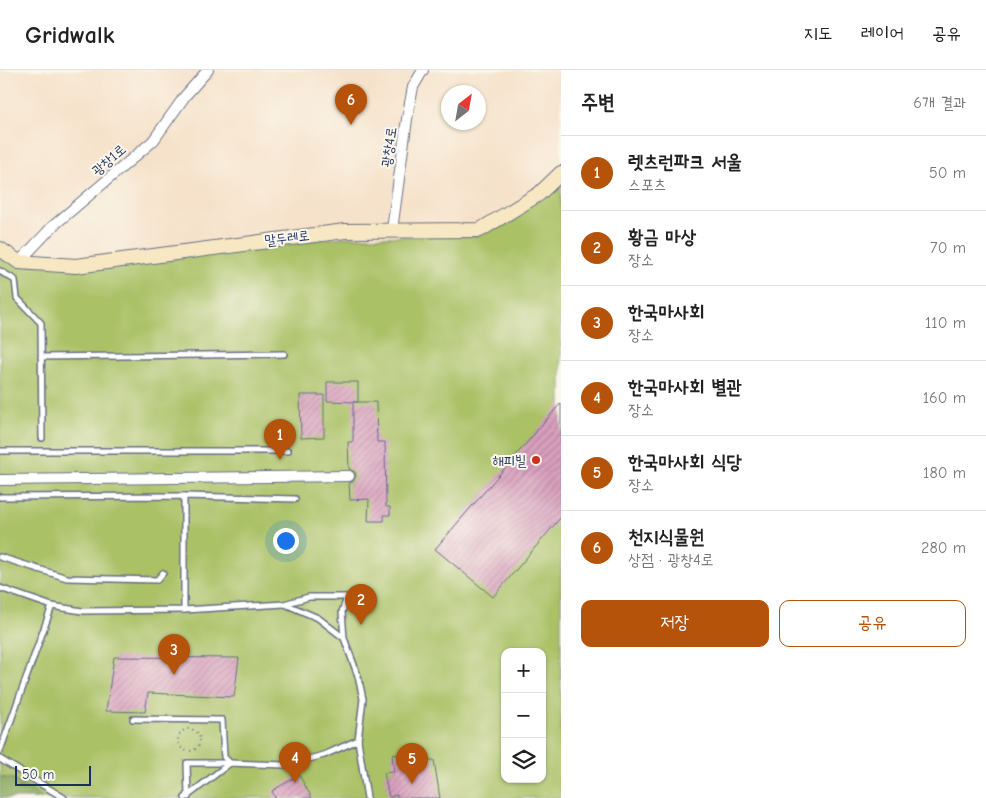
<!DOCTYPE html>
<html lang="ko">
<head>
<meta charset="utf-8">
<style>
	:root { --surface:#fff; --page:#f2f2f2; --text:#222; --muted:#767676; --line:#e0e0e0; --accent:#b45309 }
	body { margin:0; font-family:"Comic Neue","Poor Story",sans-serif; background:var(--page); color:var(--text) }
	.controls { position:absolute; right:15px; bottom:15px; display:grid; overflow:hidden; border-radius:10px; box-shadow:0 1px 4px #0004 }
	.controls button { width:45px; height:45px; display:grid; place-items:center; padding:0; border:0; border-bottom:1px solid var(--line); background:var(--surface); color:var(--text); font:25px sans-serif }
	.compass { position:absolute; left:441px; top:15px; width:45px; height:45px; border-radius:50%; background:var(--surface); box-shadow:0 1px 4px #0004; rotate:31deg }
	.scale { position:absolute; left:15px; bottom:12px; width:76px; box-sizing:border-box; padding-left:5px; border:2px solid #1b2f5e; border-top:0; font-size:14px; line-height:18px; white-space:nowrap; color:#1b2f5e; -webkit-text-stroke:4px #fbf7ec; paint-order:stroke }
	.you { position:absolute; left:285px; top:470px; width:18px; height:18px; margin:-12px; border:4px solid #fff; border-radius:50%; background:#1a73e8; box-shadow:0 0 0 8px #1a73e833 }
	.badge { display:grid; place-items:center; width:32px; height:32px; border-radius:50%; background:var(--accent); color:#fff; font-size:16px; font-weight:700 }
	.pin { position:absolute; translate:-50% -41px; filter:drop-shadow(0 1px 2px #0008) }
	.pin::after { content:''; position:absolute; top:26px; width:18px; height:15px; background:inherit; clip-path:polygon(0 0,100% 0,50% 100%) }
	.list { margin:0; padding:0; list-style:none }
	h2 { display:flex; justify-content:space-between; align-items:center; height:65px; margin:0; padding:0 20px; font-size:21px }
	h2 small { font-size:16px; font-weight:400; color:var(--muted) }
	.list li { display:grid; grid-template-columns:32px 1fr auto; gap:15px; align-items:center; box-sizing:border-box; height:75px; padding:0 20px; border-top:1px solid var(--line) }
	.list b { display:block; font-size:19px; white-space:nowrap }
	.list p { margin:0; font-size:16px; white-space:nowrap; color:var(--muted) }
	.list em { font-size:16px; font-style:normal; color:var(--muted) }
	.actions { display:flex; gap:10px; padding:15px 20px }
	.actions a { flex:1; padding:11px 0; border:1px solid var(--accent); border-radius:10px; text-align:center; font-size:18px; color:var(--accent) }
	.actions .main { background:var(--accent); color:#fff }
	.icon { flex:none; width:28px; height:28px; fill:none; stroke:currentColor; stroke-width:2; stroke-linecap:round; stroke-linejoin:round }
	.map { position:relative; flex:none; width:561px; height:728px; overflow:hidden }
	header { display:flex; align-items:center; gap:30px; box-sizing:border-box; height:70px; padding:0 25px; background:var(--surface); border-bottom:1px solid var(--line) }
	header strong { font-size:24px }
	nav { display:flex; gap:28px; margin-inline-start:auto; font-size:18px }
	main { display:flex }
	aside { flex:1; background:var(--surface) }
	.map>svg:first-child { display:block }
	.forest { fill:url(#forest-firs); stroke:#516b5c }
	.pitch { fill:#aac166; stroke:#627862; fill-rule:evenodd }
	.building { fill:url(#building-hatch) }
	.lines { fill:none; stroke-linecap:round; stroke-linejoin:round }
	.lane-casing { stroke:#686e84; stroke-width:8 }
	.street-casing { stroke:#686e84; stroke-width:12 }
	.secondary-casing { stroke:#686e84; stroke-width:16 }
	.path { stroke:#686e84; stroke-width:2; stroke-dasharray:1 4; stroke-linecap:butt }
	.lane { stroke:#fff; stroke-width:5 }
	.street { stroke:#fff; stroke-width:10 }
	.secondary { stroke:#f7e8c3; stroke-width:14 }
	.poi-dot { fill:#c8321e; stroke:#fbf7ec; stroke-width:2 }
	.labels { text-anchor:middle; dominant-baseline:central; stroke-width:4; stroke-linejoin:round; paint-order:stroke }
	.street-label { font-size:14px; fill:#1b2f5e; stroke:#fbf7ec }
	.poi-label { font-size:14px; fill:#1b2f5e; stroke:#fbf7ec; text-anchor:end }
</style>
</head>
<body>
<header>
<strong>Gridwalk</strong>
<nav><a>지도</a><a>레이어</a><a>공유</a></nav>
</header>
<main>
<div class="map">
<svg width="561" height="728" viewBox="0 0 561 728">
	<defs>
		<pattern id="forest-firs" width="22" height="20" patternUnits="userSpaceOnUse" patternTransform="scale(1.25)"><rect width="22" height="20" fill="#87a75b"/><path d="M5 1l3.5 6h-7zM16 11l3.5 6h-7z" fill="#6e884e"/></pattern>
		<pattern id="building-hatch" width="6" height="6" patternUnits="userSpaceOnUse" patternTransform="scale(1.25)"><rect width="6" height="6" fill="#d9a0bd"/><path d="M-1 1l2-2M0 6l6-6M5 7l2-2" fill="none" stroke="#af839d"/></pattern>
	</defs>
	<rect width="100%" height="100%" fill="#fbf7ec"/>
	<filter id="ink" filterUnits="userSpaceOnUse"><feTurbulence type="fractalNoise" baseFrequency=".02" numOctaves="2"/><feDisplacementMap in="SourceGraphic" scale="10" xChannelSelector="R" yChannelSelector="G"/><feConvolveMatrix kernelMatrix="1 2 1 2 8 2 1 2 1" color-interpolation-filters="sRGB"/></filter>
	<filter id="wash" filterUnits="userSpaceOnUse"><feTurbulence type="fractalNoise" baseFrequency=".0096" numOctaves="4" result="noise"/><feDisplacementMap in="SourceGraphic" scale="20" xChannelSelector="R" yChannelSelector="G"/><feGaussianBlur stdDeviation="1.12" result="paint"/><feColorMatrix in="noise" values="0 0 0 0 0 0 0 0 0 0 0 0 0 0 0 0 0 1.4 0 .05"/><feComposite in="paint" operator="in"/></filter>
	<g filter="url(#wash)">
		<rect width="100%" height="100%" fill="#f6e2ca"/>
		<polygon class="forest" points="0,707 13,709 43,728 0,728"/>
		<path class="pitch" d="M561,107V728H43L13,709L0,707V184L19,196L346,167L476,166ZM505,582H542V709H505Z"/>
		<g id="blocks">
			<g class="building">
				<polygon points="327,312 358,312 358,332 327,331"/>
				<polygon points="300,325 324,325 324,367 301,368"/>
				<polygon points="353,332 376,332 377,372 385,372 386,437 390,437 390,445 384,445 384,451 368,451 369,429 350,430 349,413 353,412 356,406 355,402 349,399 348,372 353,372"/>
				<polygon points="561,333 561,447 493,527 435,479"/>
				<polygon points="114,587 239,588 234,627 148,623 145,642 106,641"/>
				<polygon points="420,681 420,690 434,690 440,728 397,728 397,725 389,727 384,703 394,702 392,685"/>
				<polygon points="299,705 312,728 275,728 272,721"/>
			</g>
		</g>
	</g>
	<g filter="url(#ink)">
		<use href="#blocks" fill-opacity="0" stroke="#686e84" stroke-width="1"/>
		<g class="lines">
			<g class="lane-casing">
				<g id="lane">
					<polyline points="0,201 15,210 17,228 41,253 42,368"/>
					<polyline points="41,287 284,284"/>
					<polyline points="0,381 288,381"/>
					<polyline points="184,426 184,540"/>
					<polyline points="0,427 184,426 295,429"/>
					<polyline points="0,487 67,508 157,510 163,503"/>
					<polyline points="0,518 52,536 82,541 184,540 284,534 309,527 347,527 342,542 344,568 358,606 363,629 358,670 367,728"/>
					<polyline points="285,534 318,548 344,568"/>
					<polyline points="133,649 222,650 224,687 230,693"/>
					<polyline points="0,681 52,536"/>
					<polyline points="0,689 64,728"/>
					<polyline points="188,727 187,693 230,693"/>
					<polyline points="185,728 230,693 286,695 324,685 358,670"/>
				</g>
			</g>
			<g class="street-casing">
				<g id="street">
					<polyline points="392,160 407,49 413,17 423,0"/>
					<polyline points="19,192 53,156 153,71 185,26 208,0"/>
					<polyline points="0,410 349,406"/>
				</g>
			</g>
			<g class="secondary-casing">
				<polyline id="secondary" points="0,179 19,192 76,196 345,161 480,160 539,124 561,103"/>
			</g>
			<circle class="path" cx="189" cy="670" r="11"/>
			<use href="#lane" class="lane"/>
			<use href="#street" class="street"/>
			<use href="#secondary" class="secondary"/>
		</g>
	</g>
	<circle class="poi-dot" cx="536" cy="390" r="5"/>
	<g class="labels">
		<g class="street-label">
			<text transform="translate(389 77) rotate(-82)">광창4로</text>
			<text transform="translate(109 90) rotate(-41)">광창1로</text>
			<text transform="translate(287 168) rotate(-7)">말두레로</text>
		</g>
		<g class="poi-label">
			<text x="526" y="390">해피빌</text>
		</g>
	</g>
</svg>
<div class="controls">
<button>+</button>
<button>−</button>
<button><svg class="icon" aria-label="layers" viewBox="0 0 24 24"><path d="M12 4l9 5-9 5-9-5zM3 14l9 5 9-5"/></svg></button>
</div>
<svg class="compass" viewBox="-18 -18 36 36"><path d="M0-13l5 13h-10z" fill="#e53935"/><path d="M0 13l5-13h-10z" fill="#767676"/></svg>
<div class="scale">50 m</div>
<div class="you"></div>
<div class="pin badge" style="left:280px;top:390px">1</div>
<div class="pin badge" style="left:361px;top:555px">2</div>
<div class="pin badge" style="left:174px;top:605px">3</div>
<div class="pin badge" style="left:295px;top:713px">4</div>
<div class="pin badge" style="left:412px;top:714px">5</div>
<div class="pin badge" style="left:351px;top:55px">6</div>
</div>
<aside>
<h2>주변<small>6개 결과</small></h2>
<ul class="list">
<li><span class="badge">1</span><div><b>렛츠런파크 서울</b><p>스포츠</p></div><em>50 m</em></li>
<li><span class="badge">2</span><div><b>황금 마상</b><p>장소</p></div><em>70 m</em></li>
<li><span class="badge">3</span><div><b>한국마사회</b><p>장소</p></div><em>110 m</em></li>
<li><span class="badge">4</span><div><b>한국마사회 별관</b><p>장소</p></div><em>160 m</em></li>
<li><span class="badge">5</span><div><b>한국마사회 식당</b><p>장소</p></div><em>180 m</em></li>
<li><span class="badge">6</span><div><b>천지식물원</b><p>상점 · 광창4로</p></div><em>280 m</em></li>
</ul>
<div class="actions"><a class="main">저장</a><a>공유</a></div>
</aside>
</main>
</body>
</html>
